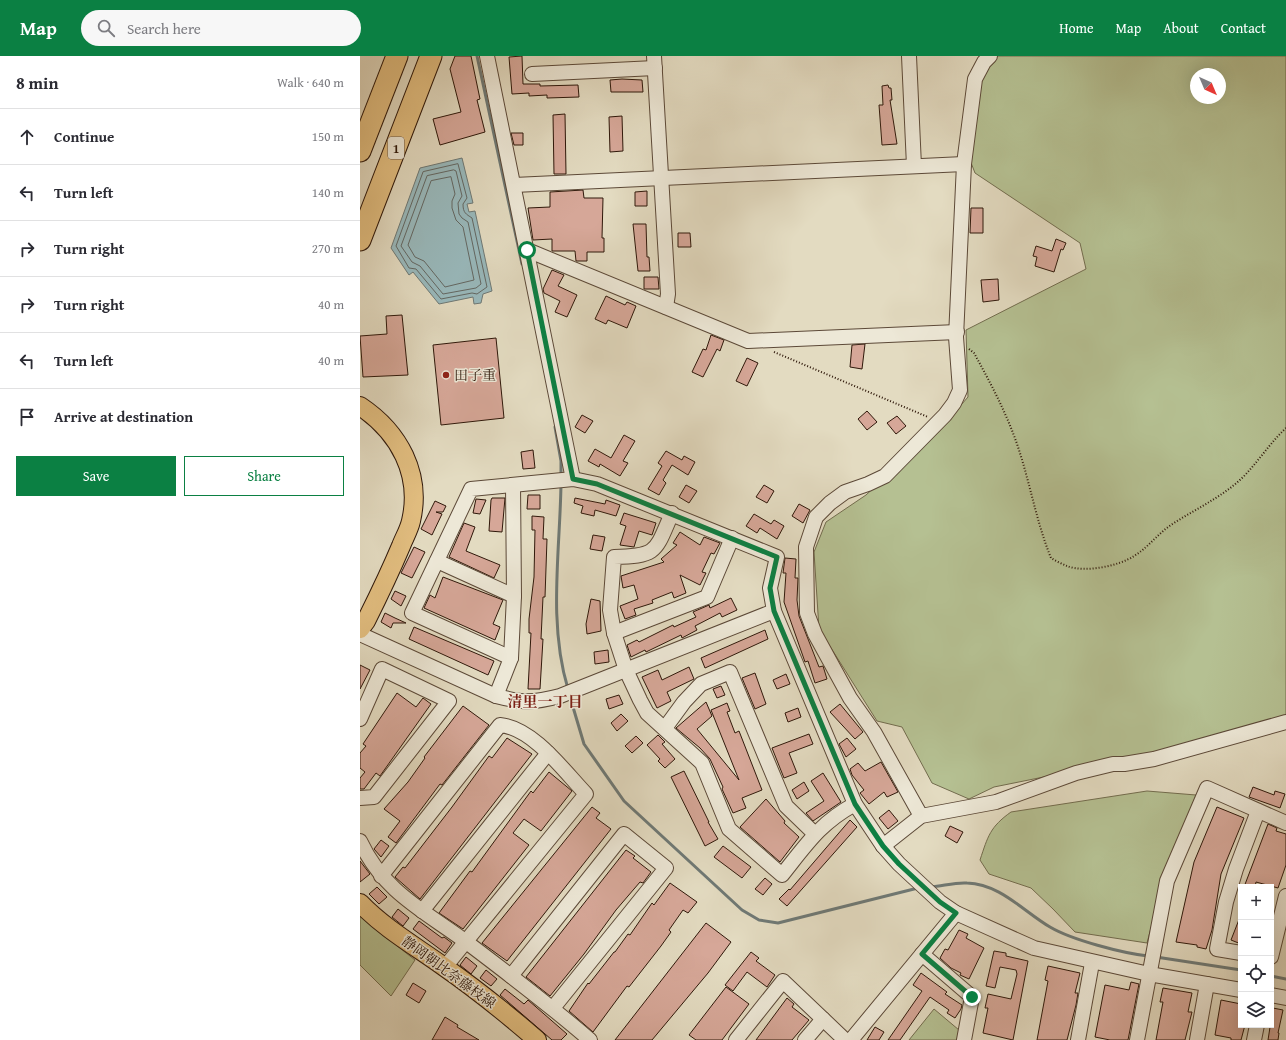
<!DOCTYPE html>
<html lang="en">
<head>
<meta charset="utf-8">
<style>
	:root { --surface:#fff; --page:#f7f7f7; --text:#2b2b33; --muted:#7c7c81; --line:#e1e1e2; --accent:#0b8043 }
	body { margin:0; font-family:"Gentium Book Plus","Noto Serif JP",serif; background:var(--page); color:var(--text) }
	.controls { position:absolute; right:12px; bottom:12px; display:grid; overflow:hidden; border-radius:0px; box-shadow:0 4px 16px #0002 }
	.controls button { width:36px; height:36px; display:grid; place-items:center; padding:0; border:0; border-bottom:1px solid var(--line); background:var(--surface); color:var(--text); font:20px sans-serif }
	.compass { position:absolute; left:830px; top:12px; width:36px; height:36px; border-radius:50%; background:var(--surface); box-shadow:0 4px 16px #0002; rotate:136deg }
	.stop { position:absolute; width:12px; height:12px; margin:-9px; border:3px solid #0b8043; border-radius:50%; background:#fff }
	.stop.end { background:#0b8043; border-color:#fff; box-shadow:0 1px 4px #0008 }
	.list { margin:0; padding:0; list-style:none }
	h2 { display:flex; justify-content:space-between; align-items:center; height:52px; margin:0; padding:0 16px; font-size:17px }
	h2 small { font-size:13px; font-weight:400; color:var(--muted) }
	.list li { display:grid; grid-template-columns:26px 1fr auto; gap:12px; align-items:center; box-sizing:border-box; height:56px; padding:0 16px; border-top:1px solid var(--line) }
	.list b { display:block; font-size:15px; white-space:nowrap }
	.list em { font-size:13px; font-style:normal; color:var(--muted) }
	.actions { display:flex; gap:8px; padding:12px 16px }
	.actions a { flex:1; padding:9px 0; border:1px solid var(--accent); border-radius:0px; text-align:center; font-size:14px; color:var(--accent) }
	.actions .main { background:var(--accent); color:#fff }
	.icon { flex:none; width:22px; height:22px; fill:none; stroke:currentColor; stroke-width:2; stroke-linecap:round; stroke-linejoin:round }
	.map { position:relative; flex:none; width:926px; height:984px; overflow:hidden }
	header { display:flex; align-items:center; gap:24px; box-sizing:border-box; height:56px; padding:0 20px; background:var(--accent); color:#fff }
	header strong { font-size:19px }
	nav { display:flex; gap:22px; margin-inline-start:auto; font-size:14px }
	.search { width:280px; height:36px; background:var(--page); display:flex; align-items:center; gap:10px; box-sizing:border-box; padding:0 14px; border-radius:22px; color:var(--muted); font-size:15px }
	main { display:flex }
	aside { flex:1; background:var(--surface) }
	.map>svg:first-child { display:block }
	.green { fill:#b5c092; stroke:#726c4e; fill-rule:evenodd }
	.water { fill:#99b9bc; stroke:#6f7975 }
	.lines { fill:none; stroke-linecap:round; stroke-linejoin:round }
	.shore { stroke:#646863; stroke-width:1 }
	.stream { stroke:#6f7975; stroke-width:3 }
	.building { fill:#d6a798; stroke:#2f180a }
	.minor-casing { stroke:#5c4938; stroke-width:16 }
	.major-casing { stroke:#2f180a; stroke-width:20 }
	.highway-casing { stroke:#2f180a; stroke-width:23 }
	.path { stroke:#2f180a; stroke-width:2; stroke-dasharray:1 2; stroke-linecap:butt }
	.minor { stroke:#ede8d7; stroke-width:14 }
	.major { stroke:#e2be80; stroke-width:18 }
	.highway { stroke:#e2be80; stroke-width:21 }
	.route { stroke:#0b8043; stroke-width:5 }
	.poi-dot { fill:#8f2418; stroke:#ede8d7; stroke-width:1.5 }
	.labels { text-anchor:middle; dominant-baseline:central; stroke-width:3; stroke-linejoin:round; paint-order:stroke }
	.shield { fill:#ede8d7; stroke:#685648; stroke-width:1 }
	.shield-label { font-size:13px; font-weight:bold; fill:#2f180a }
	.poi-label { font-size:14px; fill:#2f180a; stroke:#ede8d7; text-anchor:start }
	.street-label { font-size:14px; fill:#2f180a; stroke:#ede8d7 }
	.neighbourhood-label { font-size:15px; font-weight:bold; fill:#7a1f14; stroke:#ede8d7 }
</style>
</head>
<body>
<header>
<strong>Map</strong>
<div class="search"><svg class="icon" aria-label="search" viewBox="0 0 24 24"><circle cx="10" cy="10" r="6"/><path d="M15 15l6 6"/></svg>Search here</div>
<nav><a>Home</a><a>Map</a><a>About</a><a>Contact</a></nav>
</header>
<main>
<aside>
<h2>8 min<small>Walk · 640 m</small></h2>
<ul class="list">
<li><svg class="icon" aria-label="ahead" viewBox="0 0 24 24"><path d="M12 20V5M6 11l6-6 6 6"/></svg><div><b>Continue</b></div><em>150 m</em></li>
<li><svg class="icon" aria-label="left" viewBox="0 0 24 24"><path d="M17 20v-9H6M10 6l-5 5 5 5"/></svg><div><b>Turn left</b></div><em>140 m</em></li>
<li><svg class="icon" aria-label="right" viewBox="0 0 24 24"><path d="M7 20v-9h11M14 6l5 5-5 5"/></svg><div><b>Turn right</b></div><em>270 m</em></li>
<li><svg class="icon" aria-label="right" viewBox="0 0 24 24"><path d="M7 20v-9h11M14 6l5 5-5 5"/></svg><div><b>Turn right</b></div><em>40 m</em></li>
<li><svg class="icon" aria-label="left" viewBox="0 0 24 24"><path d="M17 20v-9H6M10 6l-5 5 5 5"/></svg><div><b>Turn left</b></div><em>40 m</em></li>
<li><svg class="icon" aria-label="arrive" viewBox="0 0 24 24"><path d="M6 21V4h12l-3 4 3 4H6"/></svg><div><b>Arrive at destination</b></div></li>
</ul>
<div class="actions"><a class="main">Save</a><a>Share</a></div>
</aside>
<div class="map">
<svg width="926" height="984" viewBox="0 0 926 984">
	<rect width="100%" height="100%" fill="#e3dbc1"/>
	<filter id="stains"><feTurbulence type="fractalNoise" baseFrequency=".005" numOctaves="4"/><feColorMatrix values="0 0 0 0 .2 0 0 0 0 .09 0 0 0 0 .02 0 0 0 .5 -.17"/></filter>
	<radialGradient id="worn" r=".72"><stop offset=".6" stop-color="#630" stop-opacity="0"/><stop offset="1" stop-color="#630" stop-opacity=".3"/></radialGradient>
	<g class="green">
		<path d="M637,0H926V662L896,667L798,698L634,731L609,743L572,727L542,671L517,665L459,573L454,496L466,466L506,439L588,364L608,341L606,274L726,213L720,187L615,117L610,104L618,27ZM836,18H860V42H836Z"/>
		<path d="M787,735L836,739L804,823L787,887L715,876L693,853L671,832L629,818L620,804C628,780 630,771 651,756Z"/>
		<polygon points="0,855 36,889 55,904 31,940 0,909"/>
		<polygon points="574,953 599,974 597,984 549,984"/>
	</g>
	<polygon class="water" points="102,102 113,147 107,148 109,156 115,155 132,235 123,238 121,247 114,248 113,241 79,248 53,216 49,219 31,192 60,112"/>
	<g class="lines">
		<g class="shore">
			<path d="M98,108L107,142L103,148C103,157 106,158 112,162L127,231L117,238L112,237L81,243L56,213L49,212L36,190L63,116Z"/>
			<polygon points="94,114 96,115 102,140 98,147 99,158 102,162 108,166 121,228 116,232 83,238 60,210 52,206 41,190 67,120"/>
			<polygon points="91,121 95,138 92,145 92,152 96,164 103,171 114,224 85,231 64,205 55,201 48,189 71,125"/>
		</g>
		<g class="stream">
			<polyline points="117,0 162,208"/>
			<polyline points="195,371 201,405 201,421"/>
			<path d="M201,428C200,496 188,567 208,633"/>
			<polyline points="210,641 224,688 264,745 382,854 399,864 418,867 558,832"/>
			<path d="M571,831C583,830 596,826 607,827C640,828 663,855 690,871C712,884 762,897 788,900"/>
			<polyline points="796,901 881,914"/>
			<polyline points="911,920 926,923"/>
		</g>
	</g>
	<g class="building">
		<polygon points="95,0 111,0 120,43 117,44 125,76 80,89 73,63 101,56 90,13"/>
		<polygon points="162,0 163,28 180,28 180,30 218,29 219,41 187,42 187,39 169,40 169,37 152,38 149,1"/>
		<polygon points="262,23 282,24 283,36 251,36 250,24"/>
		<polygon points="528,29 529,32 531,32 532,44 530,44 537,88 522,89 519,49 523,49 522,30"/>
		<polygon points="205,58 206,118 194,118 193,59"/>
		<polygon points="262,60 263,95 250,96 249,61"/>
		<polygon points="151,77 163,77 163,89 154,89"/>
		<polygon points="223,134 224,142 243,142 242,182 244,182 244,196 227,196 227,205 216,205 215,195 192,195 192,183 173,184 168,152 190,151 190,136"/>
		<polygon points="287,135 287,150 275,150 275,136"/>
		<polygon points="611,152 623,152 623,177 610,177"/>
		<polygon points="273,168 286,168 287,201 289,201 290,215 278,215"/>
		<polygon points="318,177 330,177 331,191 318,191"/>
		<polygon points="696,183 706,187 703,194 701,193 694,216 675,210 677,201 673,200 676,190 692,195"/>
		<polygon points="192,214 204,219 198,230 217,239 207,261 195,256 200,245 184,237 183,233"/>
		<polygon points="284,221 298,221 299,233 284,233"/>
		<polygon points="638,223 639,244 623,246 621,224"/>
		<polygon points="246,240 265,249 267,246 276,250 267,272 248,264 246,268 235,263"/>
		<polygon points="42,259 48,319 3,321 0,280 27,278 26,260"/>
		<polygon points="351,279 364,284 360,295 357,293 343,321 332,316 343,293 346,294"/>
		<polygon points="136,282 144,362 81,369 73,289"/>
		<polygon points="505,288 502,313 490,311 492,289"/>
		<polygon points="387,302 398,307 387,330 376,325"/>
		<polygon points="507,355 517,366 507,374 498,363"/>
		<polygon points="222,359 233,365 225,377 215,371"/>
		<polygon points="537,360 546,370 536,378 527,367"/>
		<polygon points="264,379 275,385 263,405 268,407 260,420 240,408 239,411 228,405 235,393 251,402"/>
		<polygon points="173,394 175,412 163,413 161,396"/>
		<polygon points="306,395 322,404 324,400 335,406 328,419 312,409 303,424 306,427 299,439 288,433 302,410 298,407"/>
		<polygon points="326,429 337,435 329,447 319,441"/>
		<polygon points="404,429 414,435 407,447 396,441"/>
		<polygon points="168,439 180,439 180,453 167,453"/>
		<polygon points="132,442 145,442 142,476 129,475 131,444"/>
		<polygon points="215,442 245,448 246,444 260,449 256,460 235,454 234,460 221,457 223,450 214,447"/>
		<polygon points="116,443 126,444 120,458 113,457"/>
		<polygon points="75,445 86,450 83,456 76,456 82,458 72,479 61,473"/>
		<polygon points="439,448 450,454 443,467 432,460"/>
		<polygon points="264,457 296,467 292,479 279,475 274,491 260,489 266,470 260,468"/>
		<polygon points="394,458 411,468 414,464 424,470 417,483 400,472 397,477 386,470"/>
		<polygon points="172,460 184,461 183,483 187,483 185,541 183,541 181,583 183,583 180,633 168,633 171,577 169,577 169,563 174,521 175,474 172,474"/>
		<polygon points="104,467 115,471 106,495 140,509 134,522 89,501"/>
		<polygon points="320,476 340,489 344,481 360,487 354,498 351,497 342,516 346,517 340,529 320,519 326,537 314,542 312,536 292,544 293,547 274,553 276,559 265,563 260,550 278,543 274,529 263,532 261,520 304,506 301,503 317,489 313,487"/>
		<polygon points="233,479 245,481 242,495 230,493"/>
		<polygon points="54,491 65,496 52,522 41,517"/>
		<polygon points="425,502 436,503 435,522 438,522 437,544 439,560 459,611 463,610 467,623 455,627 448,605 445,606 424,546 426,517 423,517"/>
		<polygon points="83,521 143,544 133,568 140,571 135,584 64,552 70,539 75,542"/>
		<polygon points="35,535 46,540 41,550 31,543"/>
		<polygon points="371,542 377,554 362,561 360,557 335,570 337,574 322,582 321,579 286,596 285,594 271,601 267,589 277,584 279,586 313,569 314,571 336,561 333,556 349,549 350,552"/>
		<polygon points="231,543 240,545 241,575 227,578 226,568"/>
		<polygon points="25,557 35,562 46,567 33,567 31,572 21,566"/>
		<polygon points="54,571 134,605 128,619 49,583"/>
		<polygon points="405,574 408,583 345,612 341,602"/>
		<polygon points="248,594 249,606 235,608 234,596"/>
		<polygon points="0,609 10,614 0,633"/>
		<polygon points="329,611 334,623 307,636 311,645 297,652 282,621 298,614 302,624"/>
		<polygon points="395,617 406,648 395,653 382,622"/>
		<polygon points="426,618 430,628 417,633 413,624"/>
		<polygon points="361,630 365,639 357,642 353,633"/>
		<polygon points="37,637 56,651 63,642 71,648 20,720 16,717 4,733 0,733 0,722 5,716 0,712 0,697 6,690 3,688"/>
		<polygon points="259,639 263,648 249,653 246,643"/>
		<polygon points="346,646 352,660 337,673 379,724 351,654 367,647 370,655 367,656 375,677 379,675 402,734 382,742 386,752 373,757 362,733 363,731 350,703 340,692 316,672"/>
		<polygon points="480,648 503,676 495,683 470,656"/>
		<polygon points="103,650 129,669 82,729 80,728 36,787 28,781 40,765 24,753 48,726 65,702 64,701"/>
		<polygon points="438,652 441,661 428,666 425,657"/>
		<polygon points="261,658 268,665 257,675 251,667"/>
		<polygon points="449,678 453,688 429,697 437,717 424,722 412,692"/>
		<polygon points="298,679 305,686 302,688 315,703 305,712 298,705 300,703 287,689"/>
		<polygon points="276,680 283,687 272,697 265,690"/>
		<polygon points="147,682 172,698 60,843 35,821 43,811 45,812 92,751 129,700 132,702"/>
		<polygon points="487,682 496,693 486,701 479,688"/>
		<polygon points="521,706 538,736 527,741 524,736 509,748 500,737 504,734 492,719 490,713 498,707 505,715"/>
		<polygon points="324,715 349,766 348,766 358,783 345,790 311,721"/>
		<polygon points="189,716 212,735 181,775 164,763 153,777 169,789 103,873 79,857 110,815 112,816 171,735 173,737"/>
		<polygon points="463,717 481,746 453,765 446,757 464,745 451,725"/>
		<polygon points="444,726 449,735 437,743 432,734"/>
		<polygon points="893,731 914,739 915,735 925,738 920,752 889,741"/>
		<polygon points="406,743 425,765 424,767 439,781 420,806 380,771"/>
		<polygon points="232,751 240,757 236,762 251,773 147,905 122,887"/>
		<polygon points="857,751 884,762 861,818 852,874 846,893 837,891 837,889 816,886 834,806"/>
		<polygon points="529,754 538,765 528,773 519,762"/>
		<polygon points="490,764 497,771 427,850 419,843 429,833 430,834"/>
		<polygon points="908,768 917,772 916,775 926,778 926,809 918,832 896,826 895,831 884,831"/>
		<polygon points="590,770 603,776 597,787 585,780"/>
		<polygon points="21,784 29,790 21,801 14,793"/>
		<polygon points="363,790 391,811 382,822 354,801"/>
		<polygon points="266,794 275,800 273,802 291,816 283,827 280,826 256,854 224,898 190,940 166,921"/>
		<polygon points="0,805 10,818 0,826"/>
		<polygon points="405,822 412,828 403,839 395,833"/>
		<polygon points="310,827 337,846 328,857 323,854 309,874 311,876 301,890 269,931 267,930 233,976 209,955 228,927 229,928 254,896 255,896 268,878 270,879 292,847 294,849"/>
		<polygon points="17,831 27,841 19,848 9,838"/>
		<polygon points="38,853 49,862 43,870 32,861"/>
		<polygon points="880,861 881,861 881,888 871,884"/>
		<polygon points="59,865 82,882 84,881 92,887 85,897 53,873"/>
		<polygon points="346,867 371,886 348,917 292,984 255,984"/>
		<polygon points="599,874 608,878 606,882 624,892 609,923 600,919 601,917 591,912 580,902 585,893 588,894"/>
		<polygon points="634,895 646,897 646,900 668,905 653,984 623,977 628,952 625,952 628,938 651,943 657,918 656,914 640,911 635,932 626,930"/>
		<polygon points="391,896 399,902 396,905 415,919 407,931 387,916 373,935 365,929"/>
		<polygon points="106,901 117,910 111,918 100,909"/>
		<polygon points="688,910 720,917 715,937 718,937 716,949 707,984 677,984 688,925 685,924"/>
		<polygon points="126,914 137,923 131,930 120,922"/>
		<polygon points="561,917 587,936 585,938 602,949 601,953 595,962 587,957 589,954 570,941 540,984 528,984 562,935 553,929"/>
		<polygon points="771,926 779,928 768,984 750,984 735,981 745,929 769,934"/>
		<polygon points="53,927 66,935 59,947 46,939"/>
		<polygon points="366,931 389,948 362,984 336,984 329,979"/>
		<polygon points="803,932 832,937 828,956 832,956 825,984 796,984 803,946 800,946"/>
		<polygon points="145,933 164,948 168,944 207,978 201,984 192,984 140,939"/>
		<polygon points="427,942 434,948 432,951 449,964 432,984 396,984"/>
		<polygon points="861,944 881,948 881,969 885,969 881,984 871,984 871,982 855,979"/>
		<polygon points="913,952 923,954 918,977 919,977 918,984 908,984"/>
		<polygon points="85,961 98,969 97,971 119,984 72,984"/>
		<polygon points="515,971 524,976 519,984 507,984"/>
	</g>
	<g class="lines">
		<g class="minor-casing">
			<g id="minor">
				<polyline points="127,0 213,423"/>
				<polyline points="294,0 308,238 306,251"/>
				<polyline points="549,0 554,110"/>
				<polyline points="172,18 295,12"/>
				<polyline points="154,129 604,108"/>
				<polyline points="167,194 388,285 597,276"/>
				<path d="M312,457C295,496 298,500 254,501L250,554L254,577L266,614L280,644L287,657L342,707L369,773L422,819C446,789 460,767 495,748"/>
				<polyline points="77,505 154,540"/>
				<polyline points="254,577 347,541 372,482"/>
				<path d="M0,578L136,640C163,647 173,647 200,640L414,555"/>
				<polyline points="151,602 52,557 111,433 213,423 237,428 417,501 410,532 414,555 495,748 523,790 539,808 580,846 596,857 674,892 789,918 881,934"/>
				<polyline points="136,640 151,602 154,540 153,429"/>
				<polyline points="0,663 22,613 89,645 14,741 0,742"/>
				<polyline points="305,672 324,646 341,628 370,616 426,750 455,778"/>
				<polyline points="561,760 514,676 490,642 455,578 447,557 446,491 456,461 470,447 485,436 508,428 525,420 585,359 594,347 600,334 596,281 604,108 615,23 624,6 630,0"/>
				<path d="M0,785C24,837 65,855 109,888C150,919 191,950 230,984"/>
				<polyline points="523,790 561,760 636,746 716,717 753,708 764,708 794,703 926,666"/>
				<path d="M21,820L140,669C173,672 204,715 226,738L85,911"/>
				<polyline points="62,855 188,697"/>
				<polyline points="881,897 857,893 866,846 876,813 898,755"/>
				<polyline points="562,898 612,941 604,984"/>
				<polyline points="911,901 926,840"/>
				<polyline points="151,920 264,778 306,812 193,952"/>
				<polyline points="911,939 926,942"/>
				<polyline points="376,984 423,925 485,984"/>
				<polyline points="445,984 463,963"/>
				<polyline points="491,984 596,857"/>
				<polyline points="718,984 732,907"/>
				<polyline points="777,984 807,825 847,732 926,767"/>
				<polyline points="837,984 847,928"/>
				<polyline points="894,984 897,969"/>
			</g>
		</g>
		<g class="major-casing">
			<g id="major">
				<path d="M0,350C39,376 62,418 51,465C49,474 44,482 41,490C30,516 18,541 6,565L0,573"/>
				<path d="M0,847C24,872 55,890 83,910C116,933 147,958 177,984"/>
			</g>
		</g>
		<g class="highway-casing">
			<g id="highway">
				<polyline points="0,95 37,0"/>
				<polyline points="0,184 71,0"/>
			</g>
		</g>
		<g class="path">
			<path d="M609,293L614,297C630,326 646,356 657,388C670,426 676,465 691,502C696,505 702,508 707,510C725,517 759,510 774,500C789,491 799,476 814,467C839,451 866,439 886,418C900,403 911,386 926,372"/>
			<polyline points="414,296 568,361"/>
		</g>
		<use href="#minor" class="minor"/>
		<use href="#major" class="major"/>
		<use href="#highway" class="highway"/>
	</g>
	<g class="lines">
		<polyline class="route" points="167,194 213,423 237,428 417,501 410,532 414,555 495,748 523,790 539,808 580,846 596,857 562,898 612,941"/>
	</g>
	<circle class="poi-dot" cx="86" cy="319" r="4"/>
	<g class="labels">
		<rect class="shield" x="28" y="81" width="16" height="22" rx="3"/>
		<g class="shield-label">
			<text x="36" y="92">1</text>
		</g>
		<g class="poi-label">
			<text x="94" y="319">田子重</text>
		</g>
		<g class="street-label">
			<text transform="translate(89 916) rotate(36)">静岡朝比奈藤枝線</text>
		</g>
		<g class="neighbourhood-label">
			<text x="185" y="645">清里一丁目</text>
		</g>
	</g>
	<rect width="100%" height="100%" filter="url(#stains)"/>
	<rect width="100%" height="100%" fill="url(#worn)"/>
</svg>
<div class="controls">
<button>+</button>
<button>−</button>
<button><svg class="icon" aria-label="locate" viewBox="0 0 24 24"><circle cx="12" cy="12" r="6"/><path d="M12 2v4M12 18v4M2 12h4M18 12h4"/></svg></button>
<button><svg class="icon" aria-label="layers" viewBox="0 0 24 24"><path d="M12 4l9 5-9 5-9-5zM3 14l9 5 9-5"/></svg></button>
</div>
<svg class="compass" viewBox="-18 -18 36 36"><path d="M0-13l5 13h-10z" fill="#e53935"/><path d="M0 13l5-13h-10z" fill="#7c7c81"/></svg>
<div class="stop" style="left:167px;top:194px"></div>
<div class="stop end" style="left:612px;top:941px"></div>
</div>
</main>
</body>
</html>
